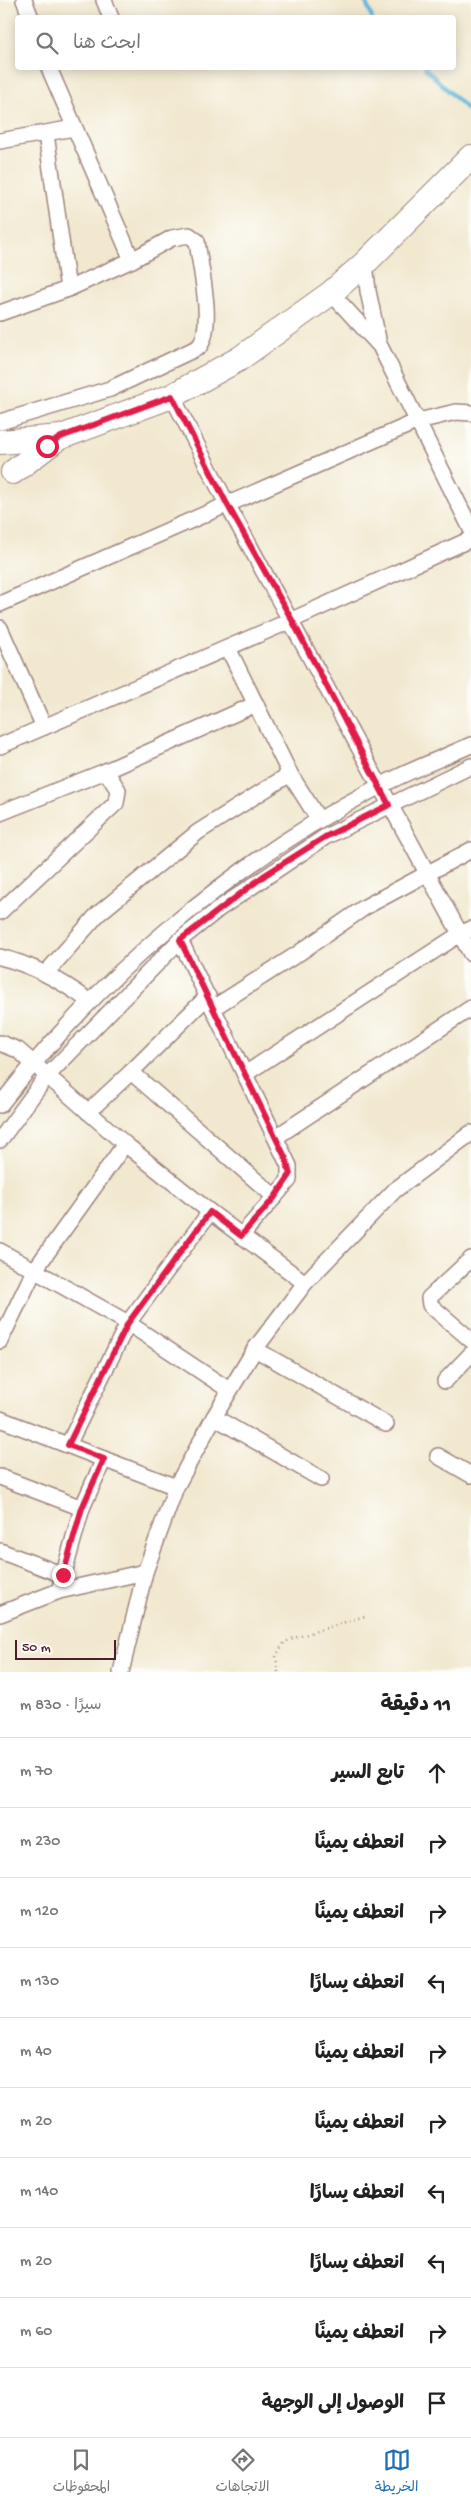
<!DOCTYPE html>
<html lang="ar">
<head>
<meta charset="utf-8">
<style>
	:root { --surface:#fff; --page:#f6f6f6; --text:#222; --muted:#767676; --line:#e0e0e0; --accent:#1f6fb2 }
	body { margin:0; font-family:"Gochi Hand","Playpen Sans Arabic",sans-serif; background:var(--page); color:var(--text); direction:rtl }
	.scale { position:absolute; left:15px; bottom:12px; width:101px; box-sizing:border-box; padding-left:5px; border:2px solid #4a1f2b; border-top:0; font-size:14px; line-height:18px; white-space:nowrap; color:#4a1f2b; -webkit-text-stroke:4px #fdfcf7; paint-order:stroke }
	.stop { position:absolute; width:15px; height:15px; margin:-11px; border:4px solid #e11d48; border-radius:50%; background:#fff }
	.stop.end { background:#e11d48; border-color:#fff; box-shadow:0 1px 5px #0008 }
	.list { margin:0; padding:0; list-style:none }
	h2 { display:flex; justify-content:space-between; align-items:center; height:65px; margin:0; padding:0 20px; font-size:21px }
	h2 small { font-size:16px; font-weight:400; color:var(--muted) }
	.list li { display:grid; grid-template-columns:32px 1fr auto; gap:15px; align-items:center; box-sizing:border-box; height:70px; padding:0 20px; border-top:1px solid var(--line) }
	.list b { display:block; font-size:19px; white-space:nowrap }
	.list em { font-size:16px; font-style:normal; color:var(--muted) }
	.icon { flex:none; width:28px; height:28px; fill:none; stroke:currentColor; stroke-width:2; stroke-linecap:round; stroke-linejoin:round }
	.map { position:relative; flex:none; width:471px; height:1672px; overflow:hidden; direction:ltr }
	.search { position:absolute; background:var(--surface); box-shadow:0 2px 12px #0003; left:15px; right:15px; top:15px; height:55px; display:flex; align-items:center; gap:12px; box-sizing:border-box; padding:0 18px; border-radius:5px; color:var(--muted); font-size:19px }
	.sheet { height:765px; background:var(--surface) }
	nav { display:flex; justify-content:space-around; align-items:center; box-sizing:border-box; height:70px; border-top:1px solid var(--line); background:var(--surface); font-size:14px; color:var(--muted) }
	nav a { display:grid; justify-items:center; gap:2px }
	nav .on { color:var(--accent) }
	.map>svg:first-child { display:block }
	.lines { fill:none; stroke-linecap:round; stroke-linejoin:round }
	.stream { stroke:#5fb7dc; stroke-width:4 }
	.street-casing { stroke:#9e847d; stroke-width:18 }
	.primary-casing { stroke:#9e847d; stroke-width:26 }
	.path { stroke:#9e847d; stroke-width:2.5; stroke-dasharray:1 4; stroke-linecap:butt }
	.street { stroke:#fff; stroke-width:15 }
	.primary { stroke:#fff; stroke-width:24 }
	.route { stroke:#e11d48; stroke-width:6 }
</style>
</head>
<body>
<div class="map">
<svg width="471" height="1672" viewBox="0 0 471 1672">
	<rect width="100%" height="100%" fill="#fdfcf7"/>
	<filter id="ink" filterUnits="userSpaceOnUse"><feTurbulence type="fractalNoise" baseFrequency=".02" numOctaves="2"/><feDisplacementMap in="SourceGraphic" scale="10" xChannelSelector="R" yChannelSelector="G"/><feConvolveMatrix kernelMatrix="1 2 1 2 8 2 1 2 1" color-interpolation-filters="sRGB"/></filter>
	<filter id="wash" filterUnits="userSpaceOnUse"><feTurbulence type="fractalNoise" baseFrequency=".0096" numOctaves="4" result="noise"/><feDisplacementMap in="SourceGraphic" scale="20" xChannelSelector="R" yChannelSelector="G"/><feGaussianBlur stdDeviation="1.12" result="paint"/><feColorMatrix in="noise" values="0 0 0 0 0 0 0 0 0 0 0 0 0 0 0 0 0 1.4 0 .05"/><feComposite in="paint" operator="in"/></filter>
	<g filter="url(#wash)">
		<rect width="100%" height="100%" fill="#f1e8cf"/>
		<g class="lines">
			<g class="stream">
				<polyline points="365,0 372,18"/>
				<polyline points="425,68 471,113"/>
			</g>
		</g>
	</g>
	<g filter="url(#ink)">
		<g class="lines">
			<g class="street-casing">
				<g id="street">
					<polyline points="24,0 31,18"/>
					<polyline points="104,0 111,18"/>
					<polyline points="49,68 132,260"/>
					<polyline points="46,134 68,289"/>
					<polyline points="0,141 74,128"/>
					<polyline points="365,263 368,291 378,339"/>
					<polyline points="331,293 380,346 471,529"/>
					<path d="M0,313L68,289L132,260L172,238L189,235L197,241C200,267 215,326 199,347L110,389L0,422"/>
					<polyline points="172,396 227,504 471,954"/>
					<polyline points="0,604 418,421 456,412 471,413"/>
					<polyline points="0,628 44,727"/>
					<polyline points="228,648 290,774 319,820"/>
					<polyline points="0,746 292,620 471,539"/>
					<polyline points="0,813 106,771 256,704"/>
					<polyline points="0,912 116,803 118,790 106,771"/>
					<polyline points="180,940 289,1166 289,1180 241,1236"/>
					<path d="M0,957C33,965 62,981 89,1001"/>
					<polyline points="46,973 98,914 198,832 290,774"/>
					<polyline points="213,1008 299,953 365,907 471,850"/>
					<polyline points="0,1043 18,1050 125,1144 210,1212 305,1283"/>
					<polyline points="131,1072 208,996"/>
					<polyline points="245,1074 460,934 471,929"/>
					<path d="M0,1105C102,974 230,864 378,787C408,771 440,759 471,745"/>
					<polyline points="88,1112 131,1072 275,1197"/>
					<polyline points="276,1137 471,1008"/>
					<polyline points="0,1140 47,1076 180,940 220,908 325,837 471,766"/>
					<polyline points="0,1251 128,1323 229,1390"/>
					<polyline points="471,1259 429,1298 430,1305 471,1340"/>
					<polyline points="0,1341 34,1271 125,1144"/>
					<polyline points="255,1349 386,1424"/>
					<polyline points="445,1381 471,1354"/>
					<polyline points="214,1417 321,1479"/>
					<polyline points="0,1419 176,1487"/>
					<polyline points="68,1445 128,1323 210,1212"/>
					<polyline points="438,1456 471,1475"/>
					<polyline points="0,1477 82,1508"/>
					<polyline points="0,1551 63,1575"/>
					<polyline points="59,1591 82,1508 104,1459"/>
					<polyline points="0,1614 59,1591 145,1572"/>
					<polyline points="121,1672 145,1572 176,1487 214,1417 255,1349 305,1283 395,1190 471,1133"/>
				</g>
			</g>
			<g class="primary-casing">
				<g id="primary">
					<polyline points="0,442 61,437 172,396 239,359 331,293 365,263 471,157"/>
					<polyline points="13,472 57,439"/>
				</g>
			</g>
			<polyline class="path" points="278,1672 276,1656 284,1643 291,1639 365,1616"/>
			<use href="#street" class="street"/>
			<use href="#primary" class="primary"/>
		</g>
	</g>
	<g class="lines" filter="url(#ink)">
		<polyline class="route" points="47,446 61,437 172,396 227,504 292,620 389,805 325,837 265,875 180,940 286,1159 290,1175 275,1197 241,1236 210,1212 128,1323 68,1445 104,1459 82,1508 63,1575"/>
	</g>
</svg>
<div class="scale">50 m</div>
<div class="stop" style="left:47px;top:446px"></div>
<div class="stop end" style="left:63px;top:1575px"></div>
<div class="search"><svg class="icon" aria-label="search" viewBox="0 0 24 24"><circle cx="10" cy="10" r="6"/><path d="M15 15l6 6"/></svg>ابحث هنا</div>
</div>
<section class="sheet">
<h2>11 دقيقة<small>سيرًا · 830 m</small></h2>
<ul class="list">
<li><svg class="icon" aria-label="ahead" viewBox="0 0 24 24"><path d="M12 20V5M6 11l6-6 6 6"/></svg><div><b>تابع السير</b></div><em>70 m</em></li>
<li><svg class="icon" aria-label="right" viewBox="0 0 24 24"><path d="M7 20v-9h11M14 6l5 5-5 5"/></svg><div><b>انعطف يمينًا</b></div><em>230 m</em></li>
<li><svg class="icon" aria-label="right" viewBox="0 0 24 24"><path d="M7 20v-9h11M14 6l5 5-5 5"/></svg><div><b>انعطف يمينًا</b></div><em>120 m</em></li>
<li><svg class="icon" aria-label="left" viewBox="0 0 24 24"><path d="M17 20v-9H6M10 6l-5 5 5 5"/></svg><div><b>انعطف يسارًا</b></div><em>130 m</em></li>
<li><svg class="icon" aria-label="right" viewBox="0 0 24 24"><path d="M7 20v-9h11M14 6l5 5-5 5"/></svg><div><b>انعطف يمينًا</b></div><em>40 m</em></li>
<li><svg class="icon" aria-label="right" viewBox="0 0 24 24"><path d="M7 20v-9h11M14 6l5 5-5 5"/></svg><div><b>انعطف يمينًا</b></div><em>20 m</em></li>
<li><svg class="icon" aria-label="left" viewBox="0 0 24 24"><path d="M17 20v-9H6M10 6l-5 5 5 5"/></svg><div><b>انعطف يسارًا</b></div><em>140 m</em></li>
<li><svg class="icon" aria-label="left" viewBox="0 0 24 24"><path d="M17 20v-9H6M10 6l-5 5 5 5"/></svg><div><b>انعطف يسارًا</b></div><em>20 m</em></li>
<li><svg class="icon" aria-label="right" viewBox="0 0 24 24"><path d="M7 20v-9h11M14 6l5 5-5 5"/></svg><div><b>انعطف يمينًا</b></div><em>60 m</em></li>
<li><svg class="icon" aria-label="arrive" viewBox="0 0 24 24"><path d="M6 21V4h12l-3 4 3 4H6"/></svg><div><b>الوصول إلى الوجهة</b></div></li>
</ul>
</section>
<nav>
<a class="on"><svg class="icon" aria-label="map" viewBox="0 0 24 24"><path d="M3 6l6-2 6 2 6-2v14l-6 2-6-2-6 2zM9 4v14M15 6v14"/></svg>الخريطة</a>
<a><svg class="icon" aria-label="directions" viewBox="0 0 24 24"><path d="M12 3l9 9-9 9-9-9zM9 14v-3h6M13 9l2 2-2 2"/></svg>الاتجاهات</a>
<a><svg class="icon" aria-label="saved" viewBox="0 0 24 24"><path d="M7 4h10v16l-5-4-5 4z"/></svg>المحفوظات</a>
</nav>
</body>
</html>
